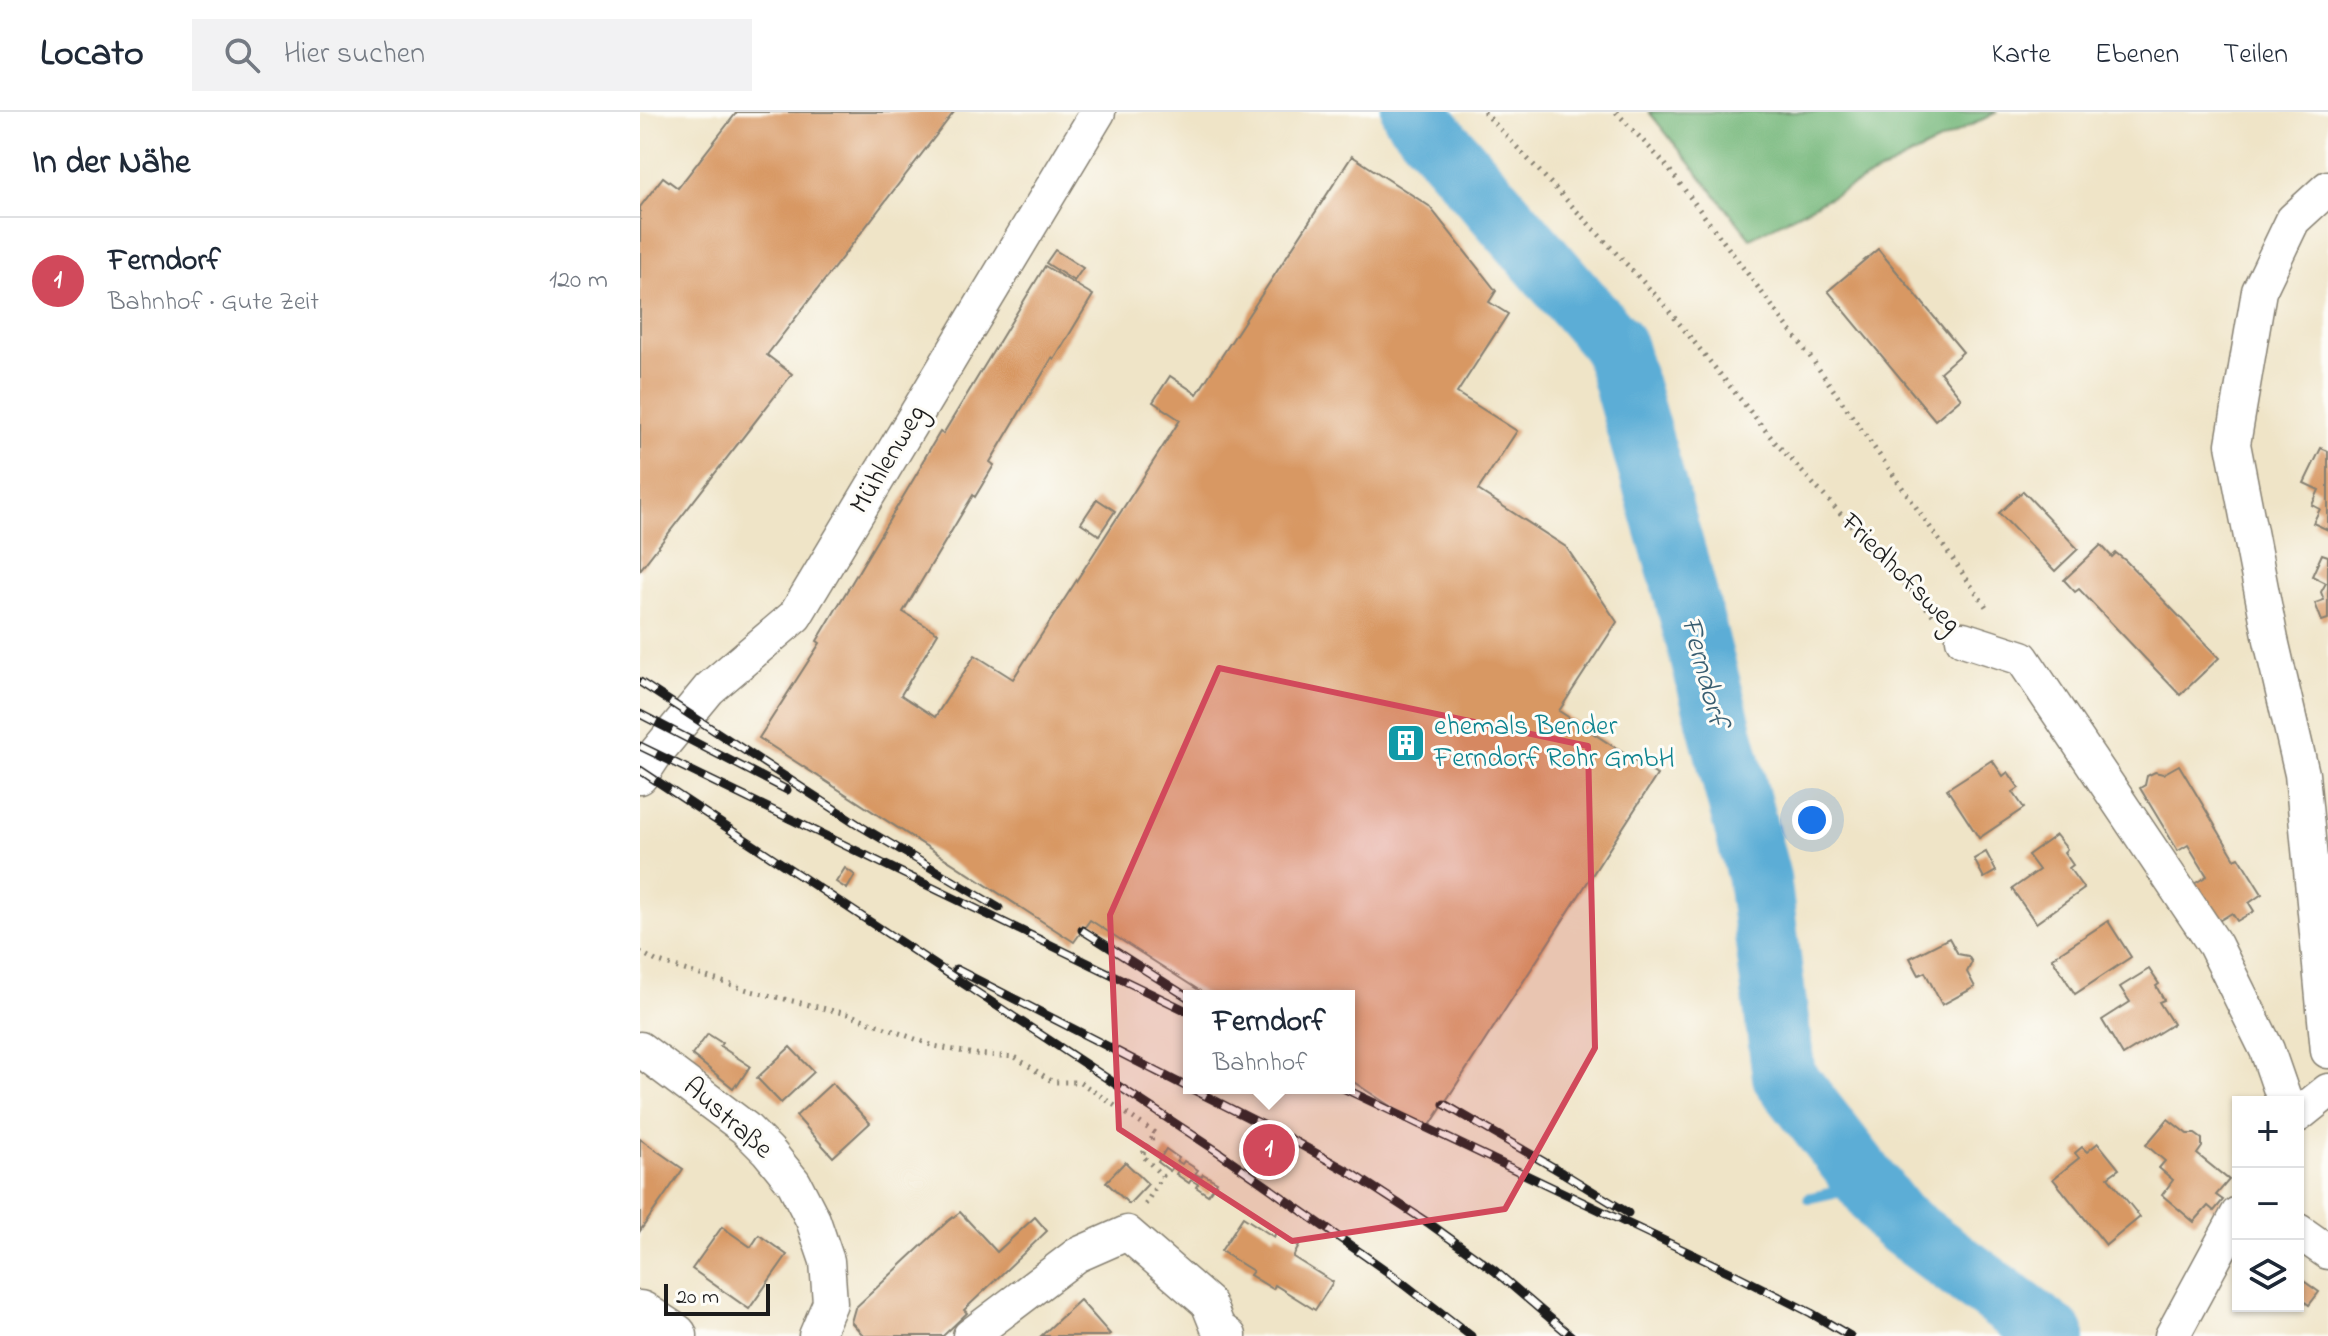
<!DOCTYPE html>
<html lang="de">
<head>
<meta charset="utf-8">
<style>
	:root { --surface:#fff; --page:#f2f2f3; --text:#1f2937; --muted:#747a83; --line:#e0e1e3; --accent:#d1495b }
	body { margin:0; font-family:"Indie Flower",sans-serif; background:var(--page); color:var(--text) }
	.controls { position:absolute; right:24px; bottom:24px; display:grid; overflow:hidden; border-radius:0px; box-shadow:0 2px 6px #0004 }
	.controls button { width:72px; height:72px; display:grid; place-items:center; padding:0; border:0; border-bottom:2px solid var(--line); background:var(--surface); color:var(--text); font:40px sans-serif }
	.scale { position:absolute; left:24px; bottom:20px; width:106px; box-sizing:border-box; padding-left:8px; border:4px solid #1c1c1c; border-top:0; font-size:22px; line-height:28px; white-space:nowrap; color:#1c1c1c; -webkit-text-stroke:6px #fdfcf7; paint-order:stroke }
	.you { position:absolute; left:1172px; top:708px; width:28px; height:28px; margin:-20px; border:6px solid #fff; border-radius:50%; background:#1a73e8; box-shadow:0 0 0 12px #1a73e833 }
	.badge { display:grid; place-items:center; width:52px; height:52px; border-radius:50%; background:var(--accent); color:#fff; font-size:26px; font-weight:700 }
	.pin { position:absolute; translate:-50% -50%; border:4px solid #fff; box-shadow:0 2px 8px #0006 }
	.popup { position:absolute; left:543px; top:878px; width:172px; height:104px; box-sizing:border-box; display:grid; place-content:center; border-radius:0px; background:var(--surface); filter:drop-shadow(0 2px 6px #0005); font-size:26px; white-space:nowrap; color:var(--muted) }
	.popup b { font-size:30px; color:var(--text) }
	.popup::after { content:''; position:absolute; left:50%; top:100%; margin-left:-16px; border:16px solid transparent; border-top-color:var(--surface) }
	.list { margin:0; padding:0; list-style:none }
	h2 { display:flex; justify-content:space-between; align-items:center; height:104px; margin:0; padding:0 32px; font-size:34px }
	h2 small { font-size:26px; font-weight:400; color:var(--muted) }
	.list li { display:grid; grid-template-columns:52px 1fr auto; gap:24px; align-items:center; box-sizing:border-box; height:128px; padding:0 32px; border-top:2px solid var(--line) }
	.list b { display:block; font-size:30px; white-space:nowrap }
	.list p { margin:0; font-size:26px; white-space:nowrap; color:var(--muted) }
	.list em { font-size:26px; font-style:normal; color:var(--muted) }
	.icon { flex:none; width:44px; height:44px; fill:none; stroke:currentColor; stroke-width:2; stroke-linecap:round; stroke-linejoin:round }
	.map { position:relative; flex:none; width:1688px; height:1224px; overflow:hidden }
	header { display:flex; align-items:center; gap:48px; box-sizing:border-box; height:112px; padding:0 40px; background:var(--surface); border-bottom:2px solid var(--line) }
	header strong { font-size:38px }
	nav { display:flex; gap:44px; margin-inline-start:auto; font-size:28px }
	.search { width:560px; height:72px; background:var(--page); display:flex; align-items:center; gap:20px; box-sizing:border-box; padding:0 28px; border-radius:0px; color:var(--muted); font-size:30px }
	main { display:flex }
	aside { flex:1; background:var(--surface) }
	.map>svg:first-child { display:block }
	.forest { fill:#75b77a; stroke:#486a4b; stroke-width:2 }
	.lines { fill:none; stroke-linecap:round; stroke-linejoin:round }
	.stream { stroke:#5badd6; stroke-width:11 }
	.river { stroke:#5badd6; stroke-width:64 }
	.building { fill:#d89863 }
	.street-casing { stroke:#868072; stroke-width:37 }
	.primary-casing { stroke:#868072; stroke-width:47 }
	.path { stroke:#868072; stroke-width:5; stroke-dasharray:2 6; stroke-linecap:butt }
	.street { stroke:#fff; stroke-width:34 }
	.primary { stroke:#fff; stroke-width:44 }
	.rail-casing { stroke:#1c1c1c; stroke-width:9 }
	.rail { stroke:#fdfcf7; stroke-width:6; stroke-dasharray:18; stroke-linecap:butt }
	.marked { fill:#d1495b; fill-opacity:0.2; stroke:#d1495b; stroke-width:6; stroke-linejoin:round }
	.labels { text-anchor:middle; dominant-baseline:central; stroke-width:6; stroke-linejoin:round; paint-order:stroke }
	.street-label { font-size:28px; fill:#1c1c1c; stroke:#fdfcf7 }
	.culture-label { font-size:28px; fill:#0d838f; stroke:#fdfcf7; text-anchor:start }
	.water-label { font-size:30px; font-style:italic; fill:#385d70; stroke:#fdfcf7 }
</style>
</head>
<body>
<header>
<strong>Locato</strong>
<div class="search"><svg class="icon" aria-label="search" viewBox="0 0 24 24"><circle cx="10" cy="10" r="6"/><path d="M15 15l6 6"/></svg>Hier suchen</div>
<nav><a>Karte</a><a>Ebenen</a><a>Teilen</a></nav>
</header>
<main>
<aside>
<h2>In der Nähe<small></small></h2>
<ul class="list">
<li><span class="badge">1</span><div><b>Ferndorf</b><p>Bahnhof · Gute Zeit</p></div><em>120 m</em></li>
</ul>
</aside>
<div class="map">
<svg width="1688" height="1224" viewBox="0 0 1688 1224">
	<rect width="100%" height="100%" fill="#fdfcf7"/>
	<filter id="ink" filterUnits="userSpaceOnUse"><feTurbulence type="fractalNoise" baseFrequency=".0125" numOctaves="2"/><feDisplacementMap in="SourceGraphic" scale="16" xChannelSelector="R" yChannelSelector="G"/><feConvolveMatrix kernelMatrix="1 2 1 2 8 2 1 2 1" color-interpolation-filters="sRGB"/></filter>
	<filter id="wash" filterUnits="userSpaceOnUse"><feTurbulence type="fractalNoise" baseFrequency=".006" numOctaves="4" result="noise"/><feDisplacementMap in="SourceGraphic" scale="32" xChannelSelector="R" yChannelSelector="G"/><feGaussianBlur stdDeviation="1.8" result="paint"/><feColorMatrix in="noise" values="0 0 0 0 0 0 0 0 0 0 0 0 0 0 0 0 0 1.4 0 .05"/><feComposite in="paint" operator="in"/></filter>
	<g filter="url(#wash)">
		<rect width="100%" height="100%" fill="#efe4c7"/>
		<polygon class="forest" points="1009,0 1357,0 1110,126"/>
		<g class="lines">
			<polyline class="stream" points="1169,1086 1228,1073"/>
			<polyline class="river" points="773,0 974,233 1041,465 1119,766 1144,964 1256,1108 1413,1224"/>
		</g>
		<g id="blocks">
			<g class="building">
				<polygon points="97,0 314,0 127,243 152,262 0,458 0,95 23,65 38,76"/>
				<polygon points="712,44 789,94 856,179 849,190 868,202 817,281 877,319 838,378 926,435 977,510 919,599 1017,663 787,1018 709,967 709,884 568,884 450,808 434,830 119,626 180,531 177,529 282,353 281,352 300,320 303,322 405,154 453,183 414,248 412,246 350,350 354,353 335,385 333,383 263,500 298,521 261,583 295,605 335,543 373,567 540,308 513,290 530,264 557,282"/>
				<polygon points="1238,137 1323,240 1300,260 1321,286 1295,308 1188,179"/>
				<polygon points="415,138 443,156 434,169 406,151"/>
				<polygon points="1681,336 1688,339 1688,418 1673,411 1680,397 1672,393 1679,378 1664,371"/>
				<polygon points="1383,379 1438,437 1415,459 1359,401"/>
				<polygon points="457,387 475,399 459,423 441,411"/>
				<polygon points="1461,433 1472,445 1476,441 1486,449 1579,546 1540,583 1439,477 1435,480 1424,468"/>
				<polygon points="1682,442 1688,444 1688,507 1682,509 1675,491 1684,488 1681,480 1686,471 1672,464"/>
				<polygon points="1352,648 1363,664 1368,660 1379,676 1373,680 1384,696 1339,726 1307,677"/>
				<polygon points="1539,653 1595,747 1599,745 1622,782 1609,791 1614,799 1597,809 1592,801 1577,810 1554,772 1567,764 1548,733 1538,739 1500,676 1505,673 1507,664 1515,660 1523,662"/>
				<polygon points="1416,723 1427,737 1424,740 1433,753 1429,756 1444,777 1396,811 1372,777 1399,758 1388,743"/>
				<polygon points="1346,740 1356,759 1344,766 1334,747"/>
				<polygon points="205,756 215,763 207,777 196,770"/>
				<polygon points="1468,809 1491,845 1435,882 1412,846"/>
				<polygon points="1309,826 1318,842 1328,844 1332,850 1327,860 1335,875 1302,893 1285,860 1279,863 1270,846"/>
				<polygon points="1509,857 1519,872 1516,874 1524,888 1519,890 1533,912 1483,943 1462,908 1490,890 1480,875"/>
				<polygon points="68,922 82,931 80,934 110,954 97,974 96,972 93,976 52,943"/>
				<polygon points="150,935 174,960 141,991 117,966"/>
				<polygon points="192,971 230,1011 193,1045 156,1004"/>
				<polygon points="1528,1007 1547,1022 1555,1022 1562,1027 1562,1035 1557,1042 1589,1068 1576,1083 1583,1088 1574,1099 1568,1094 1554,1110 1522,1083 1533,1068 1519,1056 1525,1049 1506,1033"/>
				<polygon points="0,1027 43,1057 0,1119"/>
				<polygon points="1458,1031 1479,1057 1468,1065 1500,1105 1466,1133 1413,1067 1439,1046 1435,1041 1442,1035 1447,1040"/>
				<polygon points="526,1037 539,1046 537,1049 542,1052 544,1049 558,1058 555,1062 561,1065 563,1062 577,1070 568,1083 556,1075 558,1072 551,1068 549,1071 536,1062 538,1059 533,1055 530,1059 518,1050"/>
				<polygon points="485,1050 508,1072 489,1092 466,1070"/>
				<polygon points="320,1100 357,1140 395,1105 407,1119 324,1198 327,1201 303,1224 224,1224 211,1210 215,1196 308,1109"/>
				<polygon points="603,1105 634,1125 636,1120 659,1134 653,1145 693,1170 675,1198 635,1173 633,1177 610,1163 613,1159 581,1139"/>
				<polygon points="82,1115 111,1135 119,1123 147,1143 109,1197 52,1157"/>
				<polygon points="1658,1165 1679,1180 1669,1193 1658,1185"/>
				<polygon points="440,1188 470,1222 467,1224 401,1224"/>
			</g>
		</g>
	</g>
	<g filter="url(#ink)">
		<use href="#blocks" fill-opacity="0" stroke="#868072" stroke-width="2"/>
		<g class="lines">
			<g class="street-casing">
				<g id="street">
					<polyline points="1688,76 1653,108 1619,179 1593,332 1631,528 1662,662 1688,939"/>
					<polyline points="1323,527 1382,546 1575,833 1627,938 1645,990"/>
					<polyline points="0,665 16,641 69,577 155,504 458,0"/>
					<polyline points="0,937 105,1016 128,1039 154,1071 173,1108 187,1149 190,1191 176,1224"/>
					<polyline points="1658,1003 1688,979"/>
					<polyline points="1658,1119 1688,1140"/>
					<polyline points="330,1224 437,1143 487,1121 568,1191 578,1216 589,1224"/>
					<polyline points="1532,1224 1598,1102"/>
				</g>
			</g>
			<g class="primary-casing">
				<polyline id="primary" points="0,1201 35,1224"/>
			</g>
			<g class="path">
				<polyline points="844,0 1021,189 1134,329 1296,506"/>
				<polyline points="976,0 1025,52 1169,243 1347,496"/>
				<polyline points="0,840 16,849 111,879 211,903 294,934 334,942 375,945 413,970 440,970 515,1021 502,1043 522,1064 505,1093"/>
			</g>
			<use href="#street" class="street"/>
			<use href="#primary" class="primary"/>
			<g class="rail-casing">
				<g id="rail">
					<polyline points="0,570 222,715 359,796"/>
					<polyline points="0,602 147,678"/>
					<polyline points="0,634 549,900"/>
					<polyline points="0,658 577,1039 755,1165 831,1224"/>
					<polyline points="442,818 549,886"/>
					<polyline points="316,857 549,976"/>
					<polyline points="550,976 645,1024 713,1062 790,1112 855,1159 931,1224"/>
					<polyline points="703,976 1096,1163 1171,1201 1210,1224"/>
					<polyline points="804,992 923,1061 988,1101"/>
				</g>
			</g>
			<use href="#rail" class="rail"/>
		</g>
	</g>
	<path class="marked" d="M579,556L948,634L955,936L865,1097L652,1129L479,1017L470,803Z"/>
	<defs>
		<g id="building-square" transform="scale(2)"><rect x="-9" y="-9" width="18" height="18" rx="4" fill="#0f9aa8" stroke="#fdfcf7"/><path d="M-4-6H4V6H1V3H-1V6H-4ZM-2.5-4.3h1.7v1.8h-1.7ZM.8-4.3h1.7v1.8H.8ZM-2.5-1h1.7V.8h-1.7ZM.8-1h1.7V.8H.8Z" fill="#fff"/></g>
	</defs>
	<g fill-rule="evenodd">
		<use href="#building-square" x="766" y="631"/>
	</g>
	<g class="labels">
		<g class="street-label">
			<text transform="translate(249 348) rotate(-59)">Mühlenweg</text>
			<text transform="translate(1260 462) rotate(45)">Friedhofsweg</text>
			<text transform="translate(87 1007) rotate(41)">Austraße</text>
		</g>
		<g class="culture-label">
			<text x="794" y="615">ehemals Bender<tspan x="794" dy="32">Ferndorf Rohr GmbH</tspan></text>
		</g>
		<g class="water-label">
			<text transform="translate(1063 560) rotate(75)">Ferndorf</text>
		</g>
	</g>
</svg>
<div class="controls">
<button>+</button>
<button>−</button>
<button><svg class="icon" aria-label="layers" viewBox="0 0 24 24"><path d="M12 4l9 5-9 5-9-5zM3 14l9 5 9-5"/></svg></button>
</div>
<div class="scale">20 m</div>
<div class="you"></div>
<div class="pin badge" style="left:629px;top:1038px">1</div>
<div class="popup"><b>Ferndorf</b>Bahnhof</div>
</div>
</main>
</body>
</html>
